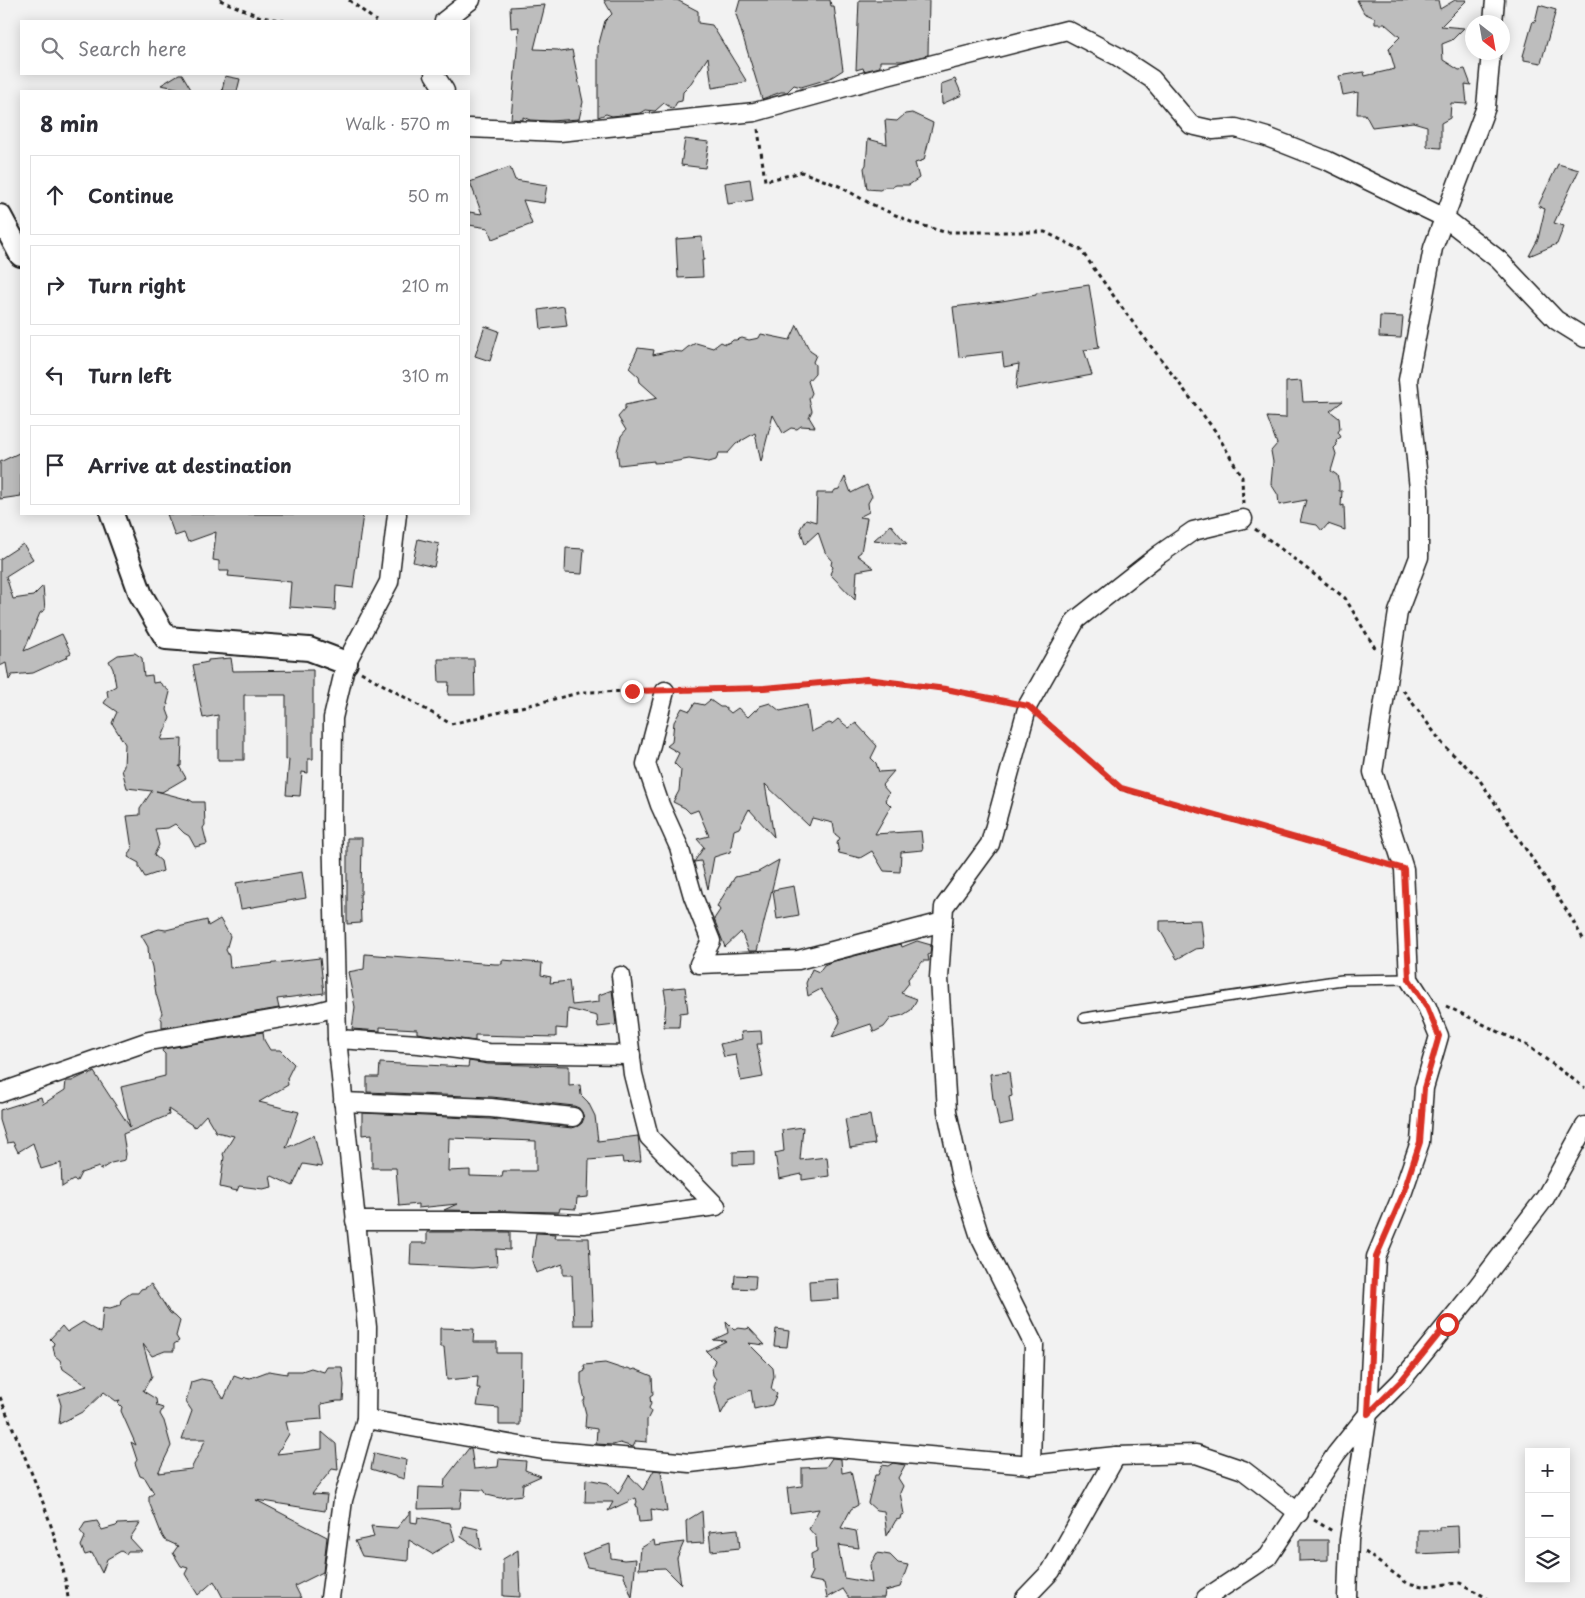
<!DOCTYPE html>
<html lang="en">
<head>
<meta charset="utf-8">
<style>
	:root { --surface:#fff; --page:#f2f2f3; --text:#2b2b33; --muted:#7c7c81; --line:#e1e1e2 }
	body { margin:0; font-family:"Playpen Sans",sans-serif; background:var(--page); color:var(--text) }
	.controls { position:absolute; right:15px; bottom:15px; display:grid; overflow:hidden; border-radius:0px; box-shadow:0 2px 12px #0003 }
	.controls button { width:45px; height:45px; display:grid; place-items:center; padding:0; border:0; border-bottom:1px solid var(--line); background:var(--surface); color:var(--text); font:25px sans-serif }
	.compass { position:absolute; left:1465px; top:15px; width:45px; height:45px; border-radius:50%; background:var(--surface); box-shadow:0 2px 12px #0003; rotate:149deg }
	.stop { position:absolute; width:15px; height:15px; margin:-11px; border:4px solid #d93025; border-radius:50%; background:#fff }
	.stop.end { background:#d93025; border-color:#fff; box-shadow:0 1px 5px #0008 }
	.list { margin:0; padding:0; list-style:none }
	h2 { display:flex; justify-content:space-between; align-items:center; height:65px; margin:0; padding:0 20px; font-size:21px }
	h2 small { font-size:16px; font-weight:400; color:var(--muted) }
	.list li { display:grid; grid-template-columns:32px 1fr auto; gap:15px; align-items:center; box-sizing:border-box; height:80px; margin:0 10px 10px; padding:0 10px; border:1px solid var(--line); border-radius:0px }
	.list b { display:block; font-size:19px; white-space:nowrap }
	.list em { font-size:16px; font-style:normal; color:var(--muted) }
	.icon { flex:none; width:28px; height:28px; fill:none; stroke:currentColor; stroke-width:2; stroke-linecap:round; stroke-linejoin:round }
	.map { position:relative; flex:none; width:1585px; height:1598px; overflow:hidden }
	.search { position:absolute; background:var(--surface); box-shadow:0 2px 12px #0003; left:20px; top:20px; width:450px; height:55px; display:flex; align-items:center; gap:12px; box-sizing:border-box; padding:0 18px; border-radius:0px; color:var(--muted); font-size:19px }
	.panel { position:absolute; background:var(--surface); box-shadow:0 2px 12px #0003; left:20px; top:90px; width:450px; height:425px; border-radius:0px }
	.map>svg:first-child { display:block }
	.building { fill:#bdbdbd; stroke:#1c1c1c; fill-rule:evenodd }
	.lines { fill:none; stroke-linecap:round; stroke-linejoin:round }
	.service-casing { stroke:#1c1c1c; stroke-width:12 }
	.minor-casing { stroke:#1c1c1c; stroke-width:21 }
	.tertiary-casing { stroke:#1c1c1c; stroke-width:26 }
	.path { stroke:#1c1c1c; stroke-width:3; stroke-dasharray:4 4; stroke-linecap:butt }
	.service { stroke:#fff; stroke-width:9 }
	.minor { stroke:#fff; stroke-width:18 }
	.tertiary { stroke:#fff; stroke-width:22 }
	.route { stroke:#d93025; stroke-width:6 }
</style>
</head>
<body>
<div class="map">
<svg width="1585" height="1598" viewBox="0 0 1585 1598">
	<rect width="100%" height="100%" fill="#f2f2f2"/>
	<filter id="ink" filterUnits="userSpaceOnUse"><feTurbulence type="fractalNoise" baseFrequency=".02" numOctaves="2"/><feDisplacementMap in="SourceGraphic" scale="10" xChannelSelector="R" yChannelSelector="G"/><feConvolveMatrix kernelMatrix="1 2 1 2 8 2 1 2 1" color-interpolation-filters="sRGB"/></filter>
	<g filter="url(#ink)">
		<g class="building">
			<polygon points="604,0 677,0 698,11 698,23 712,25 747,82 712,88 708,57 689,86 683,92 682,101 677,102 673,109 664,103 655,111 646,110 641,113 612,116 606,114 598,117 598,47 605,21 612,14"/>
			<polygon points="740,0 830,0 831,6 834,6 843,70 832,77 818,82 801,87 794,85 787,92 781,92 762,99 736,14"/>
			<polygon points="859,0 929,0 928,55 903,61 880,61 880,67 864,71 863,68 856,70"/>
			<polygon points="1357,0 1438,0 1440,9 1455,0 1467,0 1441,26 1464,28 1452,40 1442,44 1443,60 1459,70 1465,69 1471,85 1465,84 1467,104 1451,103 1450,118 1441,123 1441,148 1427,147 1427,126 1413,122 1372,127 1365,114 1357,114 1358,92 1343,95 1339,76 1364,72 1365,76 1395,69 1389,48 1400,37 1385,24 1375,24 1375,18 1364,13"/>
			<polygon points="545,5 534,49 558,50 561,52 572,50 583,102 579,119 550,121 530,120 523,117 523,120 511,119 519,27 511,28 510,7"/>
			<polygon points="1539,5 1556,10 1541,63 1524,60 1524,56 1523,56 1533,21 1535,22"/>
			<polygon points="179,74 182,74 192,91 161,85"/>
			<polygon points="225,76 240,79 237,91 222,91"/>
			<polygon points="955,79 962,95 942,104 941,84"/>
			<polygon points="912,113 933,123 924,160 915,163 919,178 909,185 896,185 892,187 885,187 880,190 867,189 864,168 866,165 868,139 887,144 885,120 897,121 905,114"/>
			<polygon points="685,139 709,142 705,168 681,165"/>
			<polygon points="1558,164 1579,170 1554,223 1564,226 1557,244 1529,256 1538,239 1545,209 1538,206"/>
			<polygon points="510,167 515,180 547,185 544,203 523,200 532,224 492,239 488,228 469,225 469,212 482,214 470,182"/>
			<polygon points="750,179 753,200 728,204 725,183"/>
			<polygon points="702,237 704,260 702,260 703,277 678,278 676,239"/>
			<polygon points="1089,285 1099,348 1084,350 1092,375 1016,389 1019,364 1004,367 1002,352 959,357 953,307 1002,301 1036,295 1036,293"/>
			<polygon points="564,306 567,326 541,329 539,310"/>
			<polygon points="1380,316 1403,317 1401,338 1379,337"/>
			<polygon points="797,325 810,351 816,355 813,362 815,365 815,373 808,381 812,393 809,399 812,411 809,417 815,427 801,426 797,429 791,428 783,433 773,415 761,462 755,433 736,444 728,453 719,453 716,460 709,462 689,459 672,462 654,463 654,461 619,465 617,451 621,436 626,430 618,417 625,409 625,405 658,398 640,382 639,377 629,368 638,348 654,350 653,355 670,351 682,352 688,347 696,343 713,348 721,342 725,344 731,342 733,340 736,340 742,338 749,340 759,338 761,334 790,340"/>
			<polygon points="485,326 499,331 490,361 475,356"/>
			<polygon points="1301,381 1303,402 1343,401 1330,411 1339,418 1340,429 1338,432 1341,437 1336,440 1337,445 1334,448 1336,454 1331,471 1337,475 1339,483 1339,491 1342,491 1341,506 1344,505 1345,530 1328,524 1322,531 1317,525 1300,522 1306,500 1279,505 1278,495 1271,484 1273,462 1271,451 1277,444 1267,417 1286,418 1286,382"/>
			<polygon points="21,452 21,496 0,499 0,462"/>
			<polygon points="845,477 851,493 867,485 872,496 868,503 869,512 859,517 867,518 861,552 857,555 874,568 857,571 855,600 830,574 833,567 831,565 832,560 825,552 818,532 805,544 800,529 806,519 816,522 817,493 833,493 835,490 839,489"/>
			<polygon points="167,514 363,514 353,588 336,586 335,610 289,607 291,582 228,576 229,571 219,571 219,561 213,560 216,532 188,542 184,533 175,536"/>
			<polygon points="891,525 907,544 874,540"/>
			<polygon points="418,539 439,544 434,567 413,562"/>
			<polygon points="23,544 33,559 6,576 13,599 33,596 43,586 45,610 40,613 24,651 62,634 71,653 67,655 68,657 33,673 12,675 9,680 6,663 0,666 0,559"/>
			<polygon points="566,548 584,549 582,574 565,573"/>
			<polygon points="135,653 142,658 144,676 152,675 153,683 159,682 170,692 167,704 168,704 167,710 170,718 161,740 182,739 181,766 179,766 186,778 162,792 156,791 190,800 193,802 204,802 205,825 203,828 207,844 195,847 189,836 184,833 175,824 168,828 155,829 159,845 154,855 161,861 163,871 145,877 139,867 139,863 128,857 132,849 127,816 140,815 140,809 152,791 127,788 122,770 124,766 125,744 112,723 117,712 104,703 108,697 107,691 116,686 113,669 109,661 118,655"/>
			<polygon points="231,658 233,671 313,670 313,759 308,759 308,773 302,772 300,796 286,795 289,759 286,760 286,695 244,695 244,760 218,760 218,715 203,718 193,665 208,662 208,660"/>
			<polygon points="438,659 474,659 475,695 448,695 449,682 439,682"/>
			<polygon points="710,700 720,707 724,707 731,713 738,708 748,717 755,710 757,711 760,706 770,703 780,711 807,705 811,732 829,723 832,724 838,719 849,728 856,723 877,746 871,758 876,763 879,772 894,771 882,785 889,793 885,800 891,806 875,834 921,831 923,850 901,852 900,872 884,871 872,851 860,858 839,853 837,843 840,838 835,834 833,823 812,818 809,826 765,784 774,837 749,809 739,828 734,830 730,852 714,857 708,889 701,861 694,862 704,847 697,839 709,836 698,810 690,813 685,808 673,802 679,791 681,770 674,763 679,753 667,746 672,742 674,722 682,708 690,711 695,703 704,705"/>
			<polygon points="347,838 362,838 361,894 360,894 361,923 347,924"/>
			<polygon points="779,860 757,951 749,951 741,932 725,947 714,919 720,910 717,906 735,877 758,872"/>
			<polygon points="302,872 306,898 241,909 236,883"/>
			<polygon points="794,886 799,915 777,919 773,890"/>
			<polygon points="220,919 230,936 226,950 229,956 230,968 320,958 324,993 277,999 279,1008 162,1028 162,1020 160,1017 162,1013 156,994 152,967 150,960 149,960 148,947 141,935 159,929 166,930 207,920 208,926"/>
			<polygon points="1201,920 1204,948 1195,949 1177,959 1160,930 1160,921"/>
			<polygon points="917,941 931,945 930,954 928,955 929,961 923,961 908,979 909,983 901,993 917,999 911,1010 903,1015 891,1018 884,1027 874,1032 871,1024 832,1037 840,1022 839,1018 821,989 808,996 806,983 812,969 819,972 824,965 831,962 901,944 902,947"/>
			<polygon points="365,954 495,964 502,964 502,960 542,963 541,975 551,977 550,983 569,981 572,1005 599,1002 599,995 612,990 616,1025 598,1027 597,1016 568,1009 567,1029 556,1028 556,1037 475,1035 475,1041 417,1033 417,1029 380,1027 380,1031 352,1029 355,1007 348,972 364,969"/>
			<polygon points="685,987 688,1012 680,1013 679,1027 664,1027 666,1001 664,989"/>
			<polygon points="761,1031 762,1044 757,1044 763,1077 741,1081 736,1055 724,1057 720,1044 742,1039 741,1032"/>
			<polygon points="263,1032 264,1040 270,1050 280,1050 294,1064 287,1078 288,1085 259,1102 299,1112 286,1148 314,1135 322,1167 303,1164 293,1186 270,1175 272,1187 263,1189 239,1186 237,1191 220,1187 224,1157 223,1154 234,1136 216,1132 206,1115 195,1127 168,1109 169,1115 123,1134 126,1154 125,1160 111,1163 100,1170 99,1167 81,1173 77,1181 73,1180 62,1187 61,1163 41,1169 33,1143 18,1152 13,1142 7,1143 0,1120 0,1110 41,1097 43,1104 65,1090 66,1081 72,1081 86,1074 88,1076 94,1072 130,1127 121,1087 165,1076 165,1054 162,1051 163,1049"/>
			<path d="M469,1061L488,1064L569,1066V1086L580,1085L581,1095L588,1102L595,1116L598,1141L638,1136L641,1161L623,1163L622,1157L589,1160L588,1197L577,1198L576,1209L560,1208L559,1212L444,1210L457,1204L418,1208V1204L399,1206L396,1168H372V1134L362,1135V1113L490,1119L572,1128L578,1126L582,1123L584,1118L582,1112L579,1108L574,1106L492,1097L367,1092V1077H379L380,1063L468,1067ZM449,1138L536,1141V1171H503L502,1177L470,1176V1170L448,1171Z"/>
			<polygon points="1009,1072 1012,1096 1009,1097 1013,1122 999,1125 994,1099 993,1099 990,1074"/>
			<polygon points="870,1115 875,1144 850,1148 845,1119"/>
			<polygon points="803,1127 800,1160 827,1157 829,1176 802,1180 802,1174 779,1179 775,1153 784,1151 782,1130"/>
			<polygon points="754,1151 754,1164 733,1165 733,1152"/>
			<polygon points="427,1232 510,1232 510,1250 496,1249 497,1266 472,1268 410,1265 411,1243 427,1243"/>
			<polygon points="536,1233 556,1234 555,1238 589,1238 593,1325 574,1325 572,1275 563,1275 563,1264 536,1273 532,1261"/>
			<polygon points="735,1275 756,1276 755,1289 734,1288"/>
			<polygon points="838,1279 839,1299 810,1301 809,1281"/>
			<polygon points="151,1284 170,1313 175,1316 180,1321 176,1336 179,1341 174,1344 174,1351 165,1351 152,1356 143,1344 152,1376 143,1391 156,1399 157,1406 163,1408 160,1414 164,1421 171,1446 158,1473 191,1469 206,1439 182,1439 192,1411 186,1402 191,1382 201,1379 211,1381 224,1399 234,1376 242,1379 244,1377 250,1378 269,1371 287,1374 287,1371 302,1371 311,1368 324,1372 327,1367 342,1367 344,1385 343,1401 337,1401 321,1404 322,1419 286,1422 289,1434 277,1454 322,1449 322,1432 336,1444 338,1470 332,1469 312,1494 327,1495 325,1511 256,1500 327,1537 323,1572 295,1586 301,1598 223,1598 214,1581 198,1595 185,1574 188,1568 181,1566 173,1553 178,1546 165,1540 162,1535 149,1502 149,1497 154,1493 145,1478 140,1476 135,1463 137,1460 131,1442 136,1445 121,1411 122,1407 118,1403 120,1400 116,1401 104,1392 84,1411 59,1424 61,1405 58,1395 87,1386 63,1369 60,1360 55,1356 53,1346 54,1343 50,1339 62,1326 67,1332 83,1322 101,1333 103,1307 110,1308 120,1305 121,1300 131,1293 138,1293 141,1289 145,1288"/>
			<polygon points="726,1322 734,1330 738,1328 746,1329 749,1328 765,1345 748,1343 773,1368 774,1376 771,1389 777,1394 772,1405 754,1409 751,1390 729,1400 721,1414 714,1387 716,1379 713,1375 712,1368 715,1360 706,1351 726,1341 713,1340 728,1333"/>
			<polygon points="440,1328 474,1329 473,1342 497,1342 497,1353 521,1353 520,1425 499,1425 499,1408 477,1406 480,1388 477,1388 478,1377 447,1380 444,1347 440,1347"/>
			<polygon points="776,1329 789,1331 787,1347 774,1346"/>
			<polygon points="605,1363 623,1369 628,1368 632,1370 635,1369 652,1376 653,1395 650,1397 651,1404 649,1408 651,1412 647,1420 647,1442 636,1441 633,1447 620,1443 613,1445 596,1444 597,1429 585,1427 586,1414 583,1402 585,1399 581,1383 581,1373 585,1371 584,1365"/>
			<polygon points="469,1448 471,1448 474,1469 498,1467 499,1459 526,1461 525,1470 541,1476 523,1484 522,1495 500,1498 487,1495 484,1490 462,1489 460,1508 418,1509 419,1487 444,1488 445,1479"/>
			<polygon points="374,1453 406,1460 404,1479 371,1469"/>
			<polygon points="832,1458 841,1459 842,1473 851,1471 858,1505 851,1509 841,1528 856,1531 859,1548 838,1545 844,1578 872,1583 870,1565 877,1553 890,1555 898,1563 908,1565 900,1587 885,1591 884,1598 849,1598 843,1589 827,1598 824,1583 808,1580 812,1572 811,1554 817,1551 816,1537 809,1529 819,1509 790,1513 787,1488 802,1486 802,1468 826,1467"/>
			<polygon points="893,1463 905,1465 898,1478 903,1486 900,1493 904,1514 901,1515 900,1519 896,1520 887,1536 884,1511 876,1510 868,1503 875,1475 878,1475 882,1465 888,1466"/>
			<polygon points="654,1470 661,1471 667,1512 651,1509 652,1521 639,1522 637,1507 635,1506 637,1502 636,1498 608,1511 613,1502 585,1502 586,1479 608,1483 618,1494 629,1475 643,1490"/>
			<polygon points="411,1511 411,1522 417,1523 418,1517 450,1523 455,1540 432,1554 409,1540 408,1561 362,1556 355,1541 374,1537 371,1526 397,1528"/>
			<polygon points="702,1511 704,1543 687,1544 686,1521"/>
			<polygon points="97,1521 102,1530 116,1526 118,1524 140,1523 130,1538 142,1551 128,1551 126,1554 121,1551 107,1559 102,1573 92,1553 85,1555 81,1546 85,1537 80,1531 85,1523"/>
			<polygon points="464,1526 478,1529 481,1550 461,1537"/>
			<polygon points="1458,1526 1459,1552 1418,1554 1418,1530 1439,1530 1439,1527"/>
			<polygon points="738,1529 740,1548 711,1551 709,1532"/>
			<polygon points="654,1540 655,1546 684,1542 677,1558 681,1584 665,1568 639,1569 641,1548"/>
			<polygon points="1299,1540 1328,1540 1328,1560 1299,1561"/>
			<polygon points="610,1544 611,1558 624,1560 636,1559 632,1598 623,1573 587,1567 582,1554"/>
			<polygon points="518,1550 520,1597 503,1596 503,1559"/>
		</g>
		<g class="lines">
			<g class="service-casing">
				<polyline id="service" points="1084,1018 1342,980 1409,979"/>
			</g>
			<g class="minor-casing">
				<g id="minor">
					<polyline points="444,21 471,0"/>
					<polyline points="1493,22 1495,0"/>
					<polyline points="434,74 445,91"/>
					<polyline points="469,128 559,132 755,112 867,81 1067,30 1117,56 1152,79 1191,125 1213,130 1236,128 1267,137 1328,161 1445,218 1499,260 1556,320 1585,338"/>
					<polyline points="665,691 646,764 660,805 679,847 693,896 711,941 699,964 798,960 943,922"/>
					<polyline points="621,976 633,1074 649,1137 716,1206"/>
					<polyline points="337,1039 419,1044 488,1053 631,1055"/>
					<polyline points="0,1093 149,1041 317,1012 336,1007"/>
					<polyline points="343,1102 491,1108 573,1117"/>
					<polyline points="355,1221 504,1221 583,1224 716,1206"/>
					<polyline points="366,1419 543,1450 690,1463 827,1447 1031,1465 1116,1456 1196,1454 1243,1470 1299,1513"/>
					<polyline points="1031,1465 1034,1345 980,1237 961,1178 947,1111 939,978 944,907 990,844 1028,705 1076,620 1160,554 1193,531 1243,519"/>
					<polyline points="330,1598 343,1500 366,1419 367,1327 337,1039 332,823 333,718 346,663 389,582 397,514"/>
					<polyline points="1025,1598 1051,1571 1116,1456"/>
					<polyline points="1206,1598 1268,1557 1336,1454 1368,1414 1401,1381 1423,1354 1471,1295 1545,1198 1585,1126"/>
					<polyline points="1347,1598 1349,1540 1368,1414 1376,1257 1401,1197 1420,1142 1424,1088 1439,1036 1427,1007 1409,979 1404,869 1373,772 1398,612 1419,557 1419,489 1408,380 1433,248 1486,107 1491,52"/>
				</g>
			</g>
			<g class="tertiary-casing">
				<g id="tertiary">
					<polyline points="0,216 21,255"/>
					<polyline points="112,514 141,595 166,638 309,649 346,663"/>
				</g>
			</g>
			<g class="path">
				<polyline points="220,0 261,17 285,21"/>
				<polyline points="349,0 376,21"/>
				<polyline points="758,129 765,181 802,172 839,186 871,204 911,222 944,232 1045,232 1080,249 1128,316 1216,432 1242,477 1243,504"/>
				<polyline points="1255,529 1345,598 1375,648"/>
				<polyline points="361,672 451,724 583,692 649,691"/>
				<polyline points="680,690 764,688 867,679 946,689 1012,702"/>
				<polyline points="1403,690 1445,747 1477,776 1567,911 1585,942"/>
				<polyline points="1041,717 1121,789 1384,863"/>
				<polyline points="1446,1006 1528,1046 1585,1088"/>
				<path d="M0,1397C26,1462 59,1528 68,1598"/>
				<polyline points="1314,1520 1334,1532"/>
				<polyline points="1365,1552 1407,1583 1423,1586 1460,1583 1487,1598"/>
			</g>
			<use href="#service" class="service"/>
			<use href="#minor" class="minor"/>
			<use href="#tertiary" class="tertiary"/>
		</g>
	</g>
	<g class="lines" filter="url(#ink)">
		<polyline class="route" points="632,691 764,688 867,679 946,689 1028,706 1121,788 1404,869 1409,979 1427,1007 1439,1036 1424,1088 1420,1142 1402,1197 1376,1257 1368,1414 1401,1381 1447,1324"/>
	</g>
</svg>
<div class="controls">
<button>+</button>
<button>−</button>
<button><svg class="icon" aria-label="layers" viewBox="0 0 24 24"><path d="M12 4l9 5-9 5-9-5zM3 14l9 5 9-5"/></svg></button>
</div>
<svg class="compass" viewBox="-18 -18 36 36"><path d="M0-13l5 13h-10z" fill="#e53935"/><path d="M0 13l5-13h-10z" fill="#7c7c81"/></svg>
<div class="stop" style="left:1447px;top:1324px"></div>
<div class="stop end" style="left:632px;top:691px"></div>
<div class="search"><svg class="icon" aria-label="search" viewBox="0 0 24 24"><circle cx="10" cy="10" r="6"/><path d="M15 15l6 6"/></svg>Search here</div>
<section class="panel">
<h2>8 min<small>Walk · 570 m</small></h2>
<ul class="list">
<li><svg class="icon" aria-label="ahead" viewBox="0 0 24 24"><path d="M12 20V5M6 11l6-6 6 6"/></svg><div><b>Continue</b></div><em>50 m</em></li>
<li><svg class="icon" aria-label="right" viewBox="0 0 24 24"><path d="M7 20v-9h11M14 6l5 5-5 5"/></svg><div><b>Turn right</b></div><em>210 m</em></li>
<li><svg class="icon" aria-label="left" viewBox="0 0 24 24"><path d="M17 20v-9H6M10 6l-5 5 5 5"/></svg><div><b>Turn left</b></div><em>310 m</em></li>
<li><svg class="icon" aria-label="arrive" viewBox="0 0 24 24"><path d="M6 21V4h12l-3 4 3 4H6"/></svg><div><b>Arrive at destination</b></div></li>
</ul>
</section>
</div>
</body>
</html>
